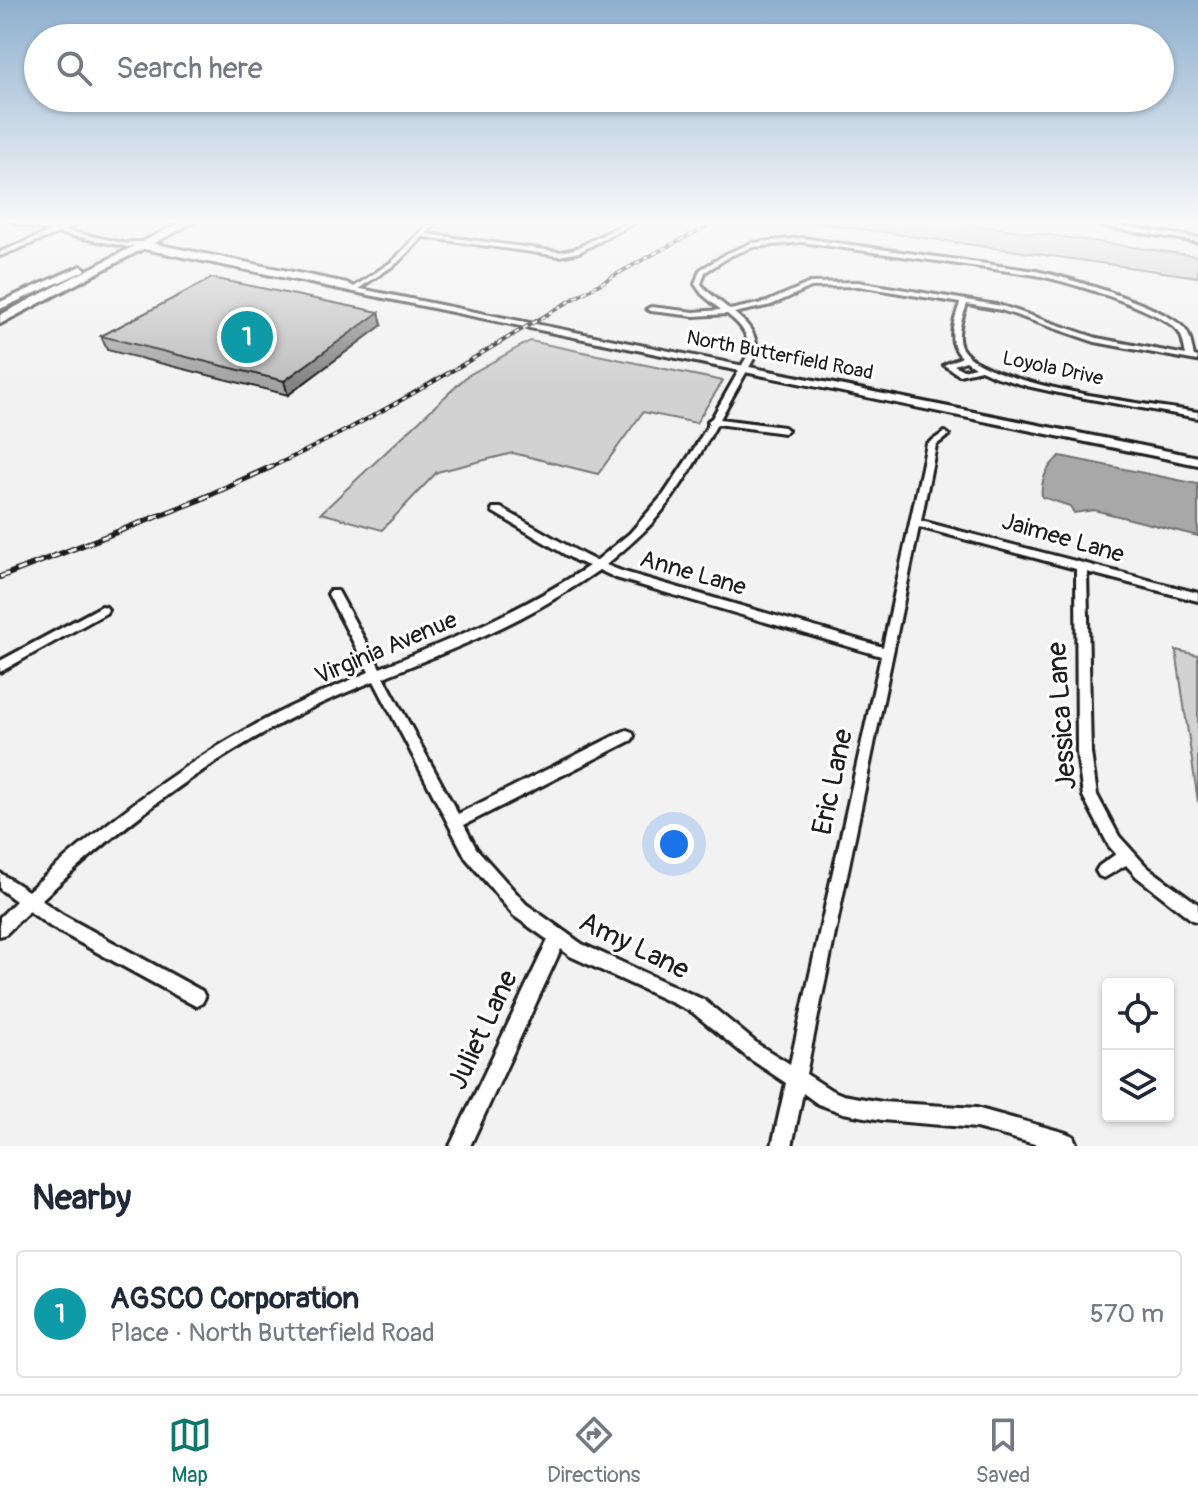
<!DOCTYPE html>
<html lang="en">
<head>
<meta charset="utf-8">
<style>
	:root { --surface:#fff; --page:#f2f2f3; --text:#1f2937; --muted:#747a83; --line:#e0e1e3; --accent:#0f766e }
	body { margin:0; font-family:Pangolin,sans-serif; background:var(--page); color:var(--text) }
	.controls { position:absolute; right:24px; bottom:24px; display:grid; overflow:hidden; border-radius:8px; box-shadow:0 2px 6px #0004 }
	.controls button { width:72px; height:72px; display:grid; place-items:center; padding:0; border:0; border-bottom:2px solid var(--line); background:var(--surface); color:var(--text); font:40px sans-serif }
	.you { position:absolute; left:674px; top:844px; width:28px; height:28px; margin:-20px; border:6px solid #fff; border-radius:50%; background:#1a73e8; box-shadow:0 0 0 12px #1a73e833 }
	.badge { display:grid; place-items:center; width:52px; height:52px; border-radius:50%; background:var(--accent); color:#fff; font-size:26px; font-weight:700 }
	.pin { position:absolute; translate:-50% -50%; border:4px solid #fff; box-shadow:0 2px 8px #0006 }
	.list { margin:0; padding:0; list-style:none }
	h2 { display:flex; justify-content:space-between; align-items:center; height:104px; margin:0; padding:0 32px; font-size:34px }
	h2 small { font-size:26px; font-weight:400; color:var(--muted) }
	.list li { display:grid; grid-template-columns:52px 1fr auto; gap:24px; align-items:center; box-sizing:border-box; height:128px; margin:0 16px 16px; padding:0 16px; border:2px solid var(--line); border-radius:8px }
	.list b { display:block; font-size:30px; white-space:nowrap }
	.list p { margin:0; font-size:26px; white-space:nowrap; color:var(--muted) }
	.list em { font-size:26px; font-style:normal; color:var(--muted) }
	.icon { flex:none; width:44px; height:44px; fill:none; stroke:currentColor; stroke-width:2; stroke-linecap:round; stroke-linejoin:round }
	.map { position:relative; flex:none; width:1198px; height:1146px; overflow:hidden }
	.search { position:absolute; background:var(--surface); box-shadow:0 2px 6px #0004; left:24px; right:24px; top:24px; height:88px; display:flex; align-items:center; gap:20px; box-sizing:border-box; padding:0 28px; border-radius:44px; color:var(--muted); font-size:30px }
	.sheet { height:248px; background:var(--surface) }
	nav { display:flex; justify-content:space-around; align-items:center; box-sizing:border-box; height:112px; border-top:2px solid var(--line); background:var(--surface); font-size:22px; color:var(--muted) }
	nav a { display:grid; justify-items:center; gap:4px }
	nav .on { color:var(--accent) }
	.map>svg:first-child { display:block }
	.green { fill:#d2d2d2; stroke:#777; stroke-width:2 }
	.water { fill:#a8a8a8; stroke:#707070; stroke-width:2 }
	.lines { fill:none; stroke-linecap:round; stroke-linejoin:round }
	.street-casing { stroke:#1c1c1c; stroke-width:6 }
	.secondary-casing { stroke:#1c1c1c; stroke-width:6 }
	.primary-casing { stroke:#1c1c1c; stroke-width:6 }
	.street { fill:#fff; fill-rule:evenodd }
	.secondary { fill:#fff; fill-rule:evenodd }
	.primary { fill:#fff; fill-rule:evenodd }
	.rail-far1-casing { stroke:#1c1c1c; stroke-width:4 }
	.rail-casing { stroke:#1c1c1c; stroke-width:6 }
	.rail-far1 { stroke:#fff; stroke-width:2; stroke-dasharray:5; stroke-linecap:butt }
	.rail { stroke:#fff; stroke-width:3; stroke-dasharray:9; stroke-linecap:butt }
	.wall { fill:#a3a3a3; stroke:#1c1c1c; stroke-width:2 }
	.shaded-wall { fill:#848484; stroke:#1c1c1c; stroke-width:2 }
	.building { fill:#bdbdbd; stroke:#1c1c1c; stroke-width:2 }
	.labels { text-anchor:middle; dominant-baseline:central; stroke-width:6; stroke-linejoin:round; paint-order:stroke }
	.far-street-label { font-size:20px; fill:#1c1c1c; stroke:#fff }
	.street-label { font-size:24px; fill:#1c1c1c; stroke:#fff }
	.near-street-label { font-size:28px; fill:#1c1c1c; stroke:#fff }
</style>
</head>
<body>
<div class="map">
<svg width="1198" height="1146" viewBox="0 0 1198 1146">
	<rect width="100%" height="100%" fill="#f2f2f2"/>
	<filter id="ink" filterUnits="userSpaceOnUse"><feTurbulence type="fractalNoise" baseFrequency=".0125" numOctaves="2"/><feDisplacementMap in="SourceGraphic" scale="16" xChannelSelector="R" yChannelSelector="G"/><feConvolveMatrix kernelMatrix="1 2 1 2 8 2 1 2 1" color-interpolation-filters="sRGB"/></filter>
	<g filter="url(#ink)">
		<g class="green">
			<polygon points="812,222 955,222 1198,256 1198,277"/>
			<polygon points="530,341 723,381 696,423 643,412 598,474 513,453 437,472 382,530 321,513 467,376"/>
			<polygon points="1176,650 1198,655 1198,802"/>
		</g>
		<path class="water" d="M1060,456L1198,484V536L1094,510L1074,513L1070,506L1042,497C1040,481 1047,466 1060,456Z"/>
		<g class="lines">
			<g class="street-casing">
				<g id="street">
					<path d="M11,222C26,222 39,228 53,228C63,228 71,222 81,222L63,230L132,245L129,247L58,233L0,256V252L51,231Z"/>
					<polygon points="430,222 437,222 426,234 560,252 575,249 628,222 636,222 579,252 560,256 423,237 397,263 355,291 351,291 351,289 393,261"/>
					<polygon points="1102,223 1198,238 1198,242 1100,226 1099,225"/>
					<path d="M802,238L1036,271C1065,277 1173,308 1187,332C1191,339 1192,349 1194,356L1198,357L1197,361L1095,342L1001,310L967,304C963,316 955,335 961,347C981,386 1154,405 1198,412V418L1068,395L1027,386L994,376L981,370L959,375L944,365L962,357C945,341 954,322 960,303L858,286L811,287L771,305L734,313C748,324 757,334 757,353L720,419L784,427L788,430L784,433L717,424C698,458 678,494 652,523C638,538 622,551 606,565L624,572L883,647L927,444L945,432L949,435L936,445L921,521L1198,593V601L1087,572L1091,753L1097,795L1119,836L1147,867L1198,904V922L1192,920L1137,877L1126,865L1104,878L1099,876L1096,871L1099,866L1116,854L1109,846L1083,796L1077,753L1076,569L919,527L806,1074L831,1090L843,1095L882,1102L976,1108L1066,1133L1073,1136L1076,1143L1074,1146H1042L976,1128L882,1120L843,1113L818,1104L803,1093L792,1146H772L786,1083L747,1057L692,1012L570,956L561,949L470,1146H450L548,940L514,916L466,858L374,681C347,692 320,703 295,716C201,764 118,829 41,900L63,915L202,991L205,997L202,1003L196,1006L190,1003L51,927L29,911L6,934L0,936V917L16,901L0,889V873L28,891C96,830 167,774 246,730C286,707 327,690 369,672L328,594L330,591H338L380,668C454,639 522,610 589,566L576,561L493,512L492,510L493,508H501L584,555L596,561L630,533L664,494L694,449L709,423L708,421L712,418L749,353C749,334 741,325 727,314L694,316L651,311L647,309L651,307L694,312L721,310L702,294L695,284L700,270L728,253L752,243ZM802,242L1036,275C1066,281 1160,309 1178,331C1183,336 1184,347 1186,355L1097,338L1002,306L858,282L810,283L767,302L730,310L707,291L701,284L705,272L732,255L753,247ZM966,361L975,367L963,370L954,365ZM599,570L616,578L881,656L790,1064L759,1045L704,1000L582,944L526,904L476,848L464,825L632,740L634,736L632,732L627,730L622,732L458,814L384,677C430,658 476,641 520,618C547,604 573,588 599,570Z"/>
					<polygon points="102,606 106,607 108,610 106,613 0,672 0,661"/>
				</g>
			</g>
			<g class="secondary-casing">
				<g id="secondary">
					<polygon points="146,242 347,283 356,288 1198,457 1198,465 125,245 129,242"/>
					<polygon points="81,266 86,269 84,271 0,309 0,302"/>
				</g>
			</g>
			<g class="primary-casing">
				<polygon id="primary" points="181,222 194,222 0,324 0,315"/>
			</g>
			<use href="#street" class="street"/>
			<use href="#secondary" class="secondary"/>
			<use href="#primary" class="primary"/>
			<g class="rail-far1-casing">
				<path id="rail-far1" d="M269,468C424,398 563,296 716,222"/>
			</g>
			<g class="rail-casing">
				<polyline id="rail" points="0,577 192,503 273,466"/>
			</g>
			<use href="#rail-far1" class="rail-far1"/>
			<use href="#rail" class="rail"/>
		</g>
		<polygon class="wall" points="379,312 382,325 288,395 107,350 101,336"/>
		<polygon class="shaded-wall" points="379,312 382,325 288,395 284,381"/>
		<polygon class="building" points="212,278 379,312 284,381 101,336"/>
	</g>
	<linearGradient id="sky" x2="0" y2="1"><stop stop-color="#8eafce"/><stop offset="0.58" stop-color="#f9f9f9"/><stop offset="1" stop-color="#f9f9f9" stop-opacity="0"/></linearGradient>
	<rect width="1198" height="383" fill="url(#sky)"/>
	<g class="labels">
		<g class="far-street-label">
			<text transform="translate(780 355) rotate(11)">North Butterfield Road</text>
			<text transform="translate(1053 368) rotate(12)">Loyola Drive</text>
		</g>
		<g class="street-label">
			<text transform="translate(1063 538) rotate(16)">Jaimee Lane</text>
			<text transform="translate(693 573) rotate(16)">Anne Lane</text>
			<text transform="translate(386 648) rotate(-23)">Virginia Avenue</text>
		</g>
		<g class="near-street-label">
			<text transform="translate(1062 716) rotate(-94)">Jessica Lane</text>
			<text transform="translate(833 782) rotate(-78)">Eric Lane</text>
			<text transform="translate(634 946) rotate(26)">Amy Lane</text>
			<text transform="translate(483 1030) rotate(-65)">Juliet Lane</text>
		</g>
	</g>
</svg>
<div class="controls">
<button><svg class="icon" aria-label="locate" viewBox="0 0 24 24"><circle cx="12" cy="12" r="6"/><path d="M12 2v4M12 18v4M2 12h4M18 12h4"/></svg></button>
<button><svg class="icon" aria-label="layers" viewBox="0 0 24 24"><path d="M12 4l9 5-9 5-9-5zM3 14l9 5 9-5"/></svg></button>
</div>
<div class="you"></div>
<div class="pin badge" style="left:247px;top:337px;background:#0f9aa8">1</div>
<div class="search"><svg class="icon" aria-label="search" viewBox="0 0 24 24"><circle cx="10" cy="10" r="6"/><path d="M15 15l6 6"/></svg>Search here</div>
</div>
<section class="sheet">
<h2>Nearby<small></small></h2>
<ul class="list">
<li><span class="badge" style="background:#0f9aa8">1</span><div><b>AGSCO Corporation</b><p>Place · North Butterfield Road</p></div><em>570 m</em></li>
</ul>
</section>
<nav>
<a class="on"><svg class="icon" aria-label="map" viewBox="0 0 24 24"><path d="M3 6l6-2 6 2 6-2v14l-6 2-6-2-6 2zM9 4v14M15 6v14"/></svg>Map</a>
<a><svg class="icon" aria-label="directions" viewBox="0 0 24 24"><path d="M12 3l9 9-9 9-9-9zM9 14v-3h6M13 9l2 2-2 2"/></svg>Directions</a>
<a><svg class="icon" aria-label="saved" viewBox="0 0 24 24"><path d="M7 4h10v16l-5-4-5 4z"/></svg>Saved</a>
</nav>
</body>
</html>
